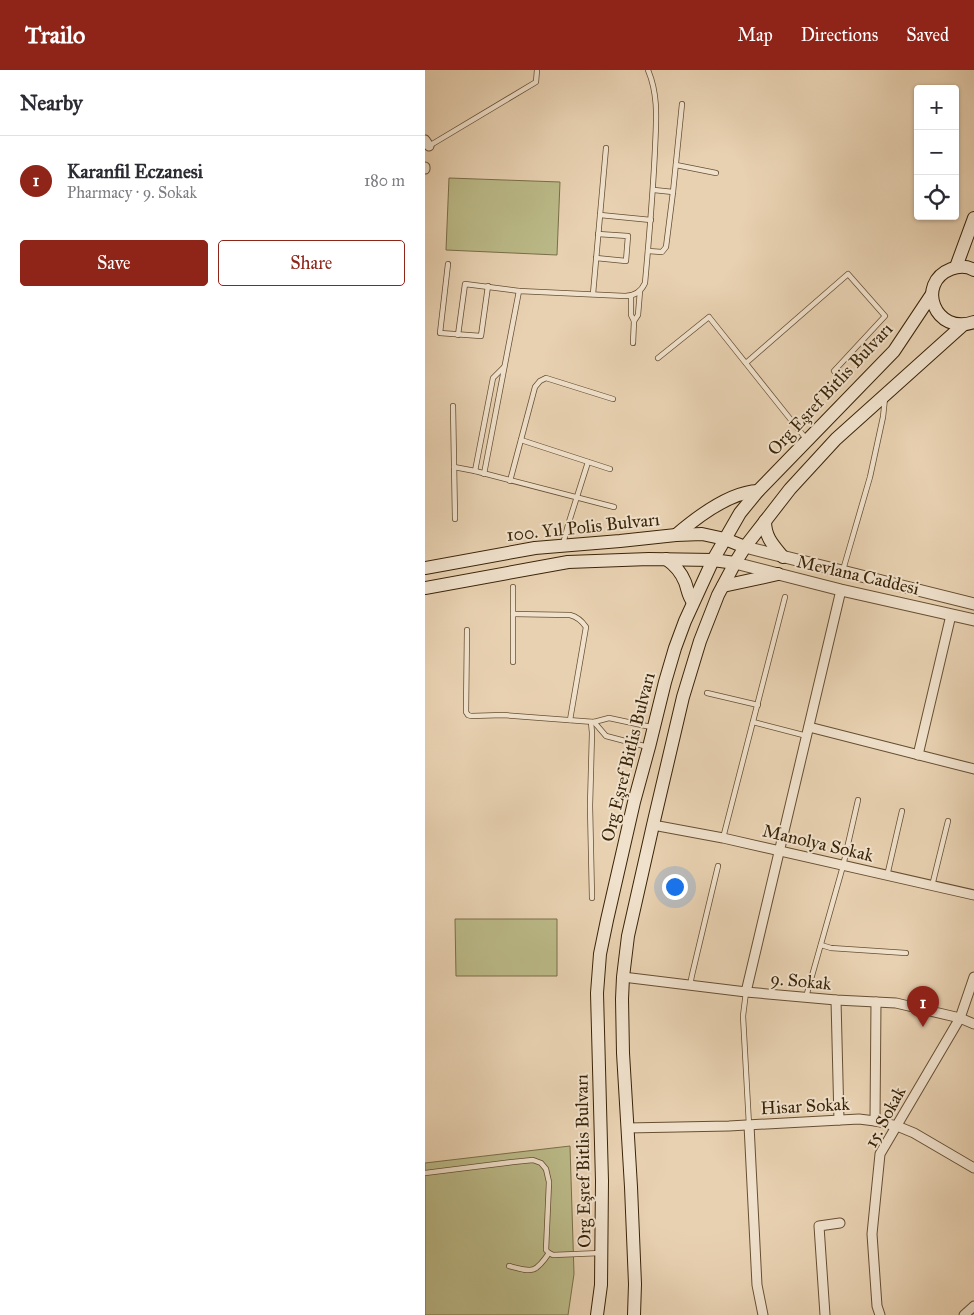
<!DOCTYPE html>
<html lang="en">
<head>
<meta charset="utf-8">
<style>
	:root { --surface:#fff; --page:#f2f2f3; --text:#2b2b33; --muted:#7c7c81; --line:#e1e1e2; --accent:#8f2418 }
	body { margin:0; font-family:"IM FELL Great Primer",serif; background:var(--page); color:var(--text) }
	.controls { position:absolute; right:15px; top:15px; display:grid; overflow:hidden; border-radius:5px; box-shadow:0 1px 4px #0004 }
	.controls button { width:45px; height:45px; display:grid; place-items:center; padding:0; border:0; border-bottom:1px solid var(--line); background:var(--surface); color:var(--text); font:25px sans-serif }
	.you { position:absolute; left:249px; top:816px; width:18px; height:18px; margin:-12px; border:4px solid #fff; border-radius:50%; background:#1a73e8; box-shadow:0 0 0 8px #1a73e833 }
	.badge { display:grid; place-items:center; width:32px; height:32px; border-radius:50%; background:var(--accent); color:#fff; font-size:16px; font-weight:700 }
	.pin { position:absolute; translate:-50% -41px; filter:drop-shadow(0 1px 2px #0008) }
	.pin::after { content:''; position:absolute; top:26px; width:18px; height:15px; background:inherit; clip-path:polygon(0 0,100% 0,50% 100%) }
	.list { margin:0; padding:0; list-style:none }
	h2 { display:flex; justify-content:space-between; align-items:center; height:65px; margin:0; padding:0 20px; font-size:21px }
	h2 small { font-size:16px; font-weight:400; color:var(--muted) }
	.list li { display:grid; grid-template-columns:32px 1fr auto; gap:15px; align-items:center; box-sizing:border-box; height:90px; padding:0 20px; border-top:1px solid var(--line) }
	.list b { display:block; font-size:19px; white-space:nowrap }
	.list p { margin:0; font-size:16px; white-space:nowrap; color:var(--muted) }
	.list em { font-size:16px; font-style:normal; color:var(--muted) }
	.actions { display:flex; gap:10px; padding:15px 20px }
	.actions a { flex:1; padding:11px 0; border:1px solid var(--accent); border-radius:5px; text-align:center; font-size:18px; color:var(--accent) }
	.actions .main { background:var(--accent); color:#fff }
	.icon { flex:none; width:28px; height:28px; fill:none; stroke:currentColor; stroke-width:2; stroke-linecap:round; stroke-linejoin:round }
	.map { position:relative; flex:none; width:549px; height:1245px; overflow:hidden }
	header { display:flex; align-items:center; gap:30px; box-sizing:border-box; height:70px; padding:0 25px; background:var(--accent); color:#fff }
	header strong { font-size:24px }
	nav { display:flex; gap:28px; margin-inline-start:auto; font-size:18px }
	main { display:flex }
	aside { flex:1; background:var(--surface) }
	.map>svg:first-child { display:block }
	.park { fill:#bbba88; stroke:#7a6f48 }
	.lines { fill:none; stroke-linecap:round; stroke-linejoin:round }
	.service-casing { stroke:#664f32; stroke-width:6 }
	.minor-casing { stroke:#664f32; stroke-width:11 }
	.tertiary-casing { stroke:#664f32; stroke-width:13 }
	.secondary-casing { stroke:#3a2407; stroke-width:14 }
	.service { stroke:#f0e1cc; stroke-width:4.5 }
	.minor { stroke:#f0e1cc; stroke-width:9 }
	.tertiary { stroke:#f0e1cc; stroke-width:11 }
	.secondary { stroke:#f0e1cc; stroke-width:12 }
	.labels { text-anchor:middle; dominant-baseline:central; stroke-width:4; stroke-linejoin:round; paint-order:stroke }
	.street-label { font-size:18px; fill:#3a2407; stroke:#f0e1cc }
</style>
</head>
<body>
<header>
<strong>Trailo</strong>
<nav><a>Map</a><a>Directions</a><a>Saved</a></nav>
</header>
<main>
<aside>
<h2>Nearby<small></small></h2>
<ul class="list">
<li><span class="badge">1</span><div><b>Karanfil Eczanesi</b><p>Pharmacy · 9. Sokak</p></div><em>180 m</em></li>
</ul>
<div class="actions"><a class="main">Save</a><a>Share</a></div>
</aside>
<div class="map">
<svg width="549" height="1245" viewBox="0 0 549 1245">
	<rect width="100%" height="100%" fill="#e8d1b1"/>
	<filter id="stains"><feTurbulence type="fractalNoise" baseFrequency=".004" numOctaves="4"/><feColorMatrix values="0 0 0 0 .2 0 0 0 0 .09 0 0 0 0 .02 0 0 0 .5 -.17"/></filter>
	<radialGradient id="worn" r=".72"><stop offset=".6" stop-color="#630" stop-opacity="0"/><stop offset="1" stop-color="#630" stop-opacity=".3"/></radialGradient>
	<g class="park">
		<polygon points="24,108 135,112 132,185 21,180"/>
		<polygon points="30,849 132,849 132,906 31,906"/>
		<polygon points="145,1076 149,1204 143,1245 0,1245 0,1093"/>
	</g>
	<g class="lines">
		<g class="service-casing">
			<g id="service">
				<polyline points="4,76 111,12 112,0"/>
				<polyline points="251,95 291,103"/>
				<polyline points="229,120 248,122 257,34"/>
				<polyline points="175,145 226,150"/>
				<polyline points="223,181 237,182 241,177 248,122"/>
				<polyline points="171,188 201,191 203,166 173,164"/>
				<polyline points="23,194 15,263 56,266 63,216"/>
				<polyline points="168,224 181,78"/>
				<polyline points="206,226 206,245 209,251"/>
				<polyline points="33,265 40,214 94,221"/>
				<polyline points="208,273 209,251 213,245 215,221"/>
				<polyline points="233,288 284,247 382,370"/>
				<polyline points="321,293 423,204 460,246 409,301"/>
				<polyline points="28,336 30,449"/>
				<polyline points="96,370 185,399"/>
				<polyline points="29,397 50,401 189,437"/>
				<polyline points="50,401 68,308 79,297"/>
				<path d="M59,404L94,221L200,226C210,226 216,222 220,213C224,169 228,124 230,79C231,52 234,26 223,0"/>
				<polyline points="85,411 110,317 115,311 121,308 188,329"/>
				<polyline points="138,474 143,455 163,392"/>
				<polyline points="418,500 445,407 458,347 460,328"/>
				<path d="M88,544L145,545C153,547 157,551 161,557L145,650"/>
				<polyline points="42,560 41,642 43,645 46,646 78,645 169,652 184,648 226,657"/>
				<polyline points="88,592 88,517"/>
				<polyline points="282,623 333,635"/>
				<polyline points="166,652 167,663 165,736 167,828"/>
				<polyline points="169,652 181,666 223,677"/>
				<polyline points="328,652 382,666"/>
				<polyline points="298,768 360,527"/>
				<polyline points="462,806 477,741"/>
				<polyline points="507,816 523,751"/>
				<polyline points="396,875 406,878 481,883"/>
				<polyline points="265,915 267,905 293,796"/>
				<polyline points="321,922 318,946 324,1055"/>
				<polyline points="381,927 418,796 433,730"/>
				<polyline points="0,1103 88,1092 108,1090 116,1093 121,1099 124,1112 121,1180 124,1183 128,1185 176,1183"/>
				<path d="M84,1196C107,1202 110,1204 124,1183"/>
			</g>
		</g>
		<g class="minor-casing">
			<g id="minor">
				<polyline points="0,70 4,76"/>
				<polyline points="0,97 0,99"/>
				<polyline points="384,657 549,699"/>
				<polyline points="493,685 526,545"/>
				<polyline points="228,755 298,768 549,825"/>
				<polyline points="198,907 321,922 411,930 471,933 535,948 549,954"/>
				<polyline points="321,922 416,520"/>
				<polyline points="411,930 414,1050"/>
				<polyline points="450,1051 451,932"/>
				<polyline points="324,1055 332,1215 338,1245"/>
				<polyline points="202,1058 304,1056 434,1049 450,1051 472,1056 489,1063 549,1098"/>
				<polyline points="400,1245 394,1156 415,1153"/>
				<polyline points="455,1245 452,1236 447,1164 455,1084 535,948 549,907"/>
				<polyline points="539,1245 549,1236"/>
			</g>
		</g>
		<g class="tertiary-casing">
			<g id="tertiary">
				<polyline points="320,477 549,534"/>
				<polyline points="310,493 416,520 549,550"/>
			</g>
		</g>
		<g class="secondary-casing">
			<g id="secondary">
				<polyline points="531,197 549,148"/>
				<path d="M549,200C542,196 534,196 526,199C490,213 510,266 549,252"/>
				<path d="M340,451C340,467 348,475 358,487"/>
				<path d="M251,465C272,447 305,422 333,421"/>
				<path d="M241,489C250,495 256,502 260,512C263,520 263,526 268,532"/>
				<polyline points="0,498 110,478 195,471 251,465 277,464 300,469 320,477"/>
				<polyline points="298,516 353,504"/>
				<polyline points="0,518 143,492 224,489 288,490 310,493"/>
				<polyline points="172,1245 176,1215 177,1111 172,923 175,884 182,850 209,732 224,677 240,612 250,578 260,551 288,490 315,443 333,421 469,281 507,224"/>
				<polyline points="209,1245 210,1214 206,1117 198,983 197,929 198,907 203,866 228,755 258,627 275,571 293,525 310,493 320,477 365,419 411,369 538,255"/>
			</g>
		</g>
		<use href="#service" class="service"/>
		<use href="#minor" class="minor"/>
		<use href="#tertiary" class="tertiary"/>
		<use href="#secondary" class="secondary"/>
	</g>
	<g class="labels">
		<g class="street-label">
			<text transform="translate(405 319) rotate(-47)">Org Eşref Bitlis Bulvarı</text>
			<text transform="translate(158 457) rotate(-6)">100. Yıl Polis Bulvarı</text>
			<text transform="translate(433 505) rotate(13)">Mevlana Caddesi</text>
			<text transform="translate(203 687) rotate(-76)">Org Eşref Bitlis Bulvarı</text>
			<text transform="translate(393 773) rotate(13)">Manolya Sokak</text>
			<text transform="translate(376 911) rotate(5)">9. Sokak</text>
			<text transform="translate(380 1036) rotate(-3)">Hisar Sokak</text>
			<text transform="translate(460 1047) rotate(-62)">15. Sokak</text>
			<text transform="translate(158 1091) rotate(-91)">Org Eşref Bitlis Bulvarı</text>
		</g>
	</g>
	<rect width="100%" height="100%" filter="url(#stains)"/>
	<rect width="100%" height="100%" fill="url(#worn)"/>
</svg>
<div class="controls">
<button>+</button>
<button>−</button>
<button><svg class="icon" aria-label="locate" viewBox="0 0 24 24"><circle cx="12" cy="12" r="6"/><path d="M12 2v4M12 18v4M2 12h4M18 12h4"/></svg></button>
</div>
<div class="you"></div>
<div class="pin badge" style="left:498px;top:957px">1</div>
</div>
</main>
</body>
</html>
